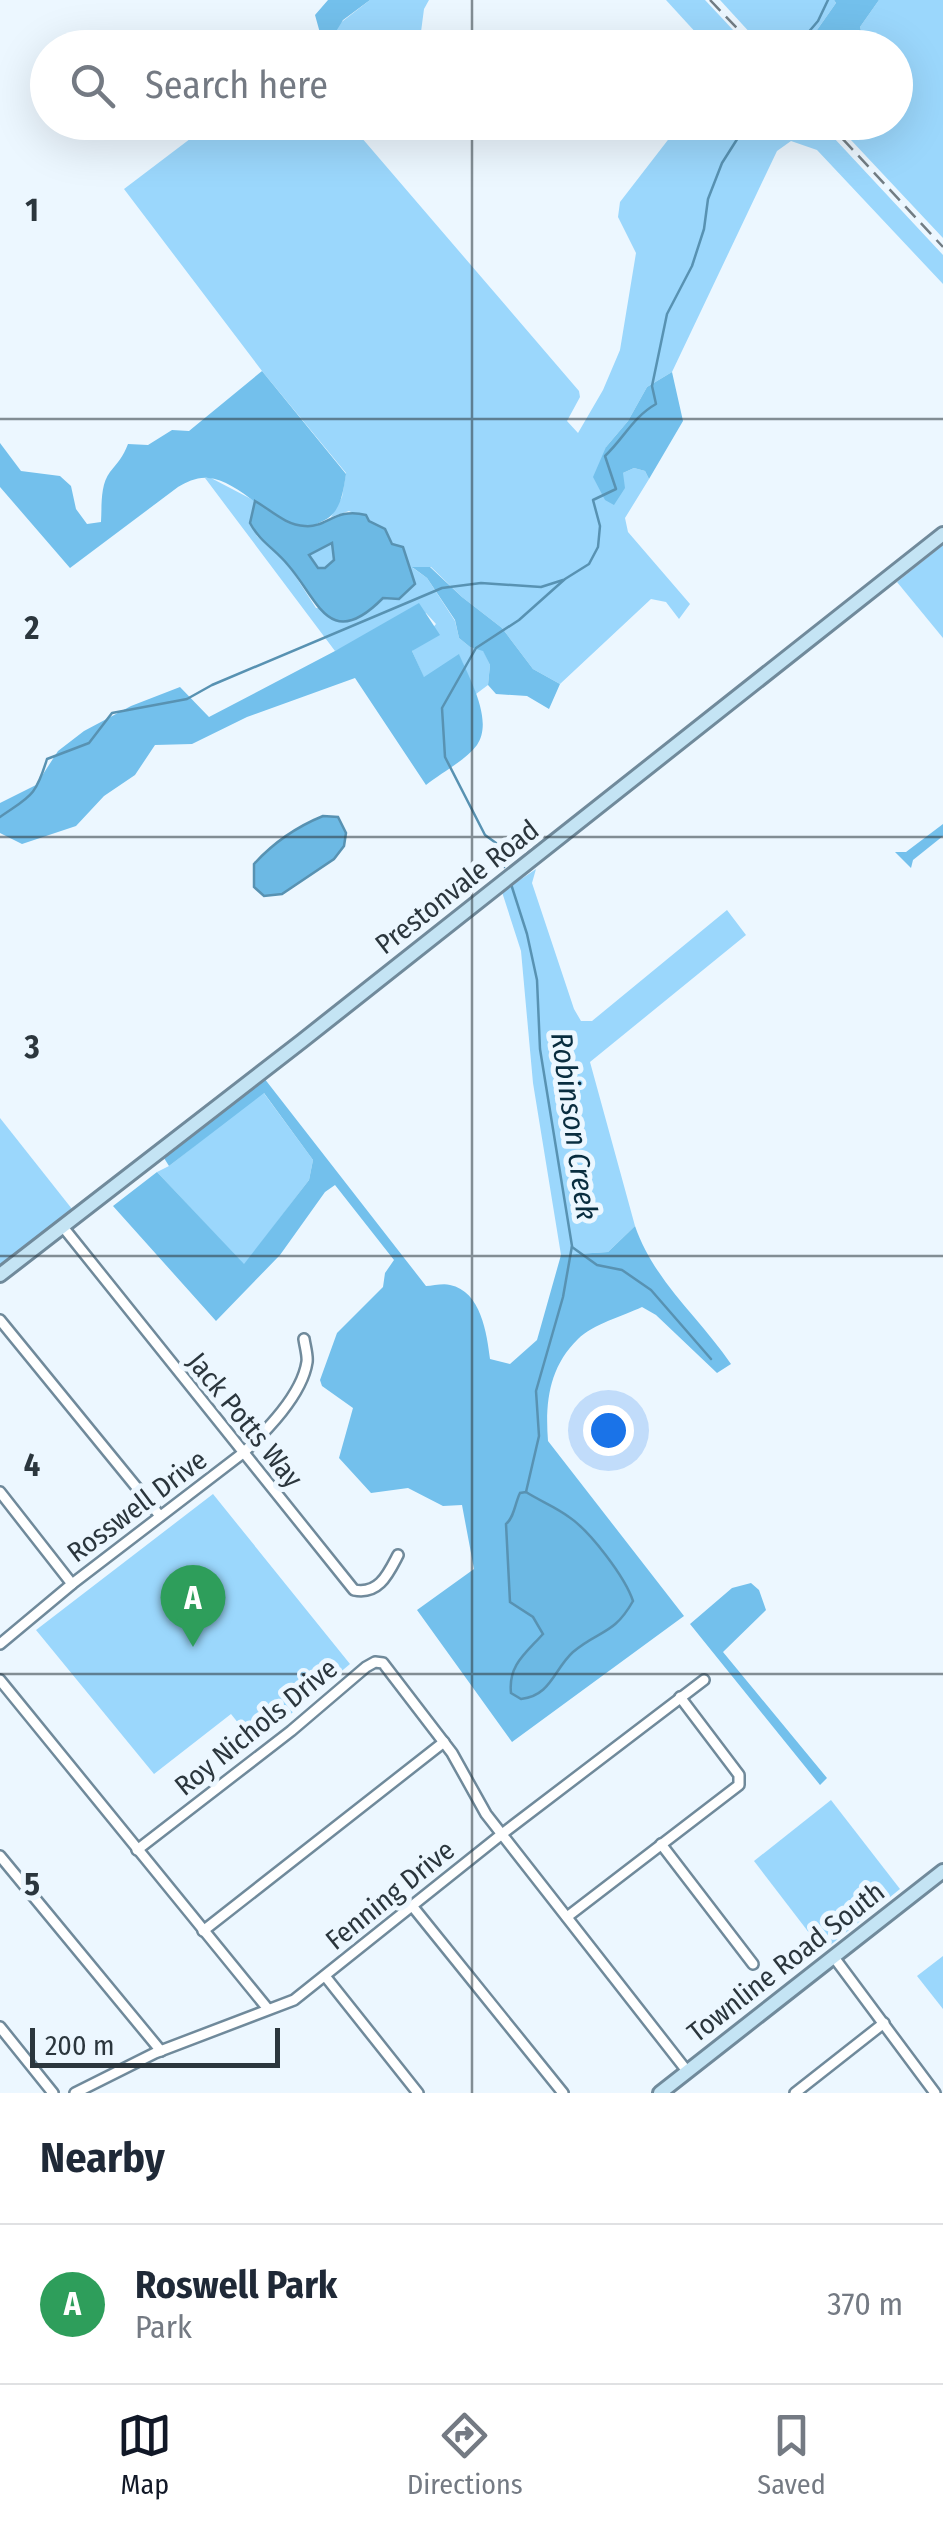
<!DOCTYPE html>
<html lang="en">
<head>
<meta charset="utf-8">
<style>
	:root { --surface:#fff; --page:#f6f6f7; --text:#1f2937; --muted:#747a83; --line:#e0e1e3; --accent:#111827 }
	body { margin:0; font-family:"Fira Sans Condensed",sans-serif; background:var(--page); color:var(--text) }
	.scale { position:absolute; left:30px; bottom:25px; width:250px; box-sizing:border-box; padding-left:10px; border:5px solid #2b363d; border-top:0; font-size:28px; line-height:35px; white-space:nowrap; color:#2b363d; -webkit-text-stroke:8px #ecf7ff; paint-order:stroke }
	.you { position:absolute; left:608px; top:1430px; width:35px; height:35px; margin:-25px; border:8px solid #fff; border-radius:50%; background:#1a73e8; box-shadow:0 0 0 15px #1a73e833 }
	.badge { display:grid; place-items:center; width:65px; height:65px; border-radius:50%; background:var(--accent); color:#fff; font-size:32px; font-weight:700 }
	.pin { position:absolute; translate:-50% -82px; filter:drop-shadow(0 2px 5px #0008) }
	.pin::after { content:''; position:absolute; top:52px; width:35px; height:30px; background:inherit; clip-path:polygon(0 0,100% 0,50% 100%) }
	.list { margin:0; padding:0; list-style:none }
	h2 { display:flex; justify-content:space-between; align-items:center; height:130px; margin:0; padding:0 40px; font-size:42px }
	h2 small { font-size:32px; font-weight:400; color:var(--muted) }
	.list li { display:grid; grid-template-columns:65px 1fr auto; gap:30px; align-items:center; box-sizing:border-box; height:160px; padding:0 40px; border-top:2px solid var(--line) }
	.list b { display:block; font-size:38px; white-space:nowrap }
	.list p { margin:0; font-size:32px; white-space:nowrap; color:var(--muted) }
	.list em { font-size:32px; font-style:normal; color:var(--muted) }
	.icon { flex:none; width:55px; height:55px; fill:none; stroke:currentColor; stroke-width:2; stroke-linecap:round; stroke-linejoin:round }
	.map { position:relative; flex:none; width:943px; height:2093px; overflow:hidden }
	.search { position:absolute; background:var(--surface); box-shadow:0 10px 40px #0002; left:30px; right:30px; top:30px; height:110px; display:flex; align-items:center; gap:25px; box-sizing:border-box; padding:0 35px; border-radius:55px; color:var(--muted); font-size:38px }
	.sheet { height:290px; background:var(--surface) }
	nav { display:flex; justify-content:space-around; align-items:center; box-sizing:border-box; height:140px; border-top:2px solid var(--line); background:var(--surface); font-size:28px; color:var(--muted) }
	nav a { display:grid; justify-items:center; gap:5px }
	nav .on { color:var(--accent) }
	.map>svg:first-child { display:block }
	.green { fill:#9bd7fc }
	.forest { fill:#73c0ec }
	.water { fill:#6cb9e4; stroke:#5892b2; stroke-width:2.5; fill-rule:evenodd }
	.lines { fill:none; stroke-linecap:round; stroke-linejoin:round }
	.stream { stroke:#5892b2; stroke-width:2.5 }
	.street-casing { stroke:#708a9b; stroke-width:14 }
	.secondary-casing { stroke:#708a9b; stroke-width:18 }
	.street { stroke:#fff; stroke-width:9 }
	.secondary { stroke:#c4e4f4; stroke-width:12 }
	.rail { stroke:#727d84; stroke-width:2.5; stroke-dasharray:15 8; stroke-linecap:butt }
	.grid { fill:none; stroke:#2b363d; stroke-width:2.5; stroke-opacity:0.55 }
	.labels { text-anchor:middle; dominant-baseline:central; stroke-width:10; stroke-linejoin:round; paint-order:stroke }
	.street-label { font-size:28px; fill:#2b363d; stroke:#ecf7ff }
	.water-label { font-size:30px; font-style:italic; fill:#092d3f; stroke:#ecf7ff }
	.grid-label { font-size:32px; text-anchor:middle; font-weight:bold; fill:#2b363d; stroke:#ecf7ff; stroke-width:10; stroke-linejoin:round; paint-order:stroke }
</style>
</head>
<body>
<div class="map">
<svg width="943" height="2093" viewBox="0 0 943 2093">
	<rect width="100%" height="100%" fill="#ecf7ff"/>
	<g class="green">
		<polygon points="370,0 429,0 424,9 419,47 308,48"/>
		<polygon points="666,0 705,0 749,47 709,47"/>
		<polygon points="720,0 834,0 836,3 805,47 764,48"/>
		<polygon points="879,0 943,0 943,238 835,123 896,122 896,48 866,47 860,27"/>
		<polygon points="211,123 349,123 579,391 580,397 567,421 578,433 603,390 620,350 636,253 618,217 620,202 681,123 820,123 943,255 943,284 817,150 791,141 777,151 672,372 647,387 628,421 606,447 623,473 634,468 645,471 649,479 625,518 628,532 690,604 679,619 666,602 651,599 560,684 533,669 502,628 462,597 431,567 413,568 427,578 455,621 459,638 470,647 483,650 490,665 488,685 476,694 459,655 424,678 412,651 436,624 426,613 335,651 205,478 211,478 255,501 250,523 257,536 287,563 316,608 370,611 383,597 392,544 385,529 349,511 331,517 342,497 346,473 262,371 124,189"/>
		<polygon points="332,542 334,560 325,568 318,569 309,555"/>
		<polygon points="943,545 943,638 897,582"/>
		<polygon points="536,869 532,883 574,1009 581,1021 592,1021 727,910 746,935 590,1062 635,1226 608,1252 561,1255 533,1083 521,951 502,892"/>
		<polygon points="263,1092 313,1160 309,1180 244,1265 157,1172 169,1166"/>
		<polygon points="0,1118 72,1209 0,1265"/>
		<polygon points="213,1494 350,1664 255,1744 231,1714 154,1774 36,1630"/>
		<polygon points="831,1800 900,1889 823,1951 754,1861"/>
		<polygon points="943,1956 943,2009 917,1976"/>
	</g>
	<g class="forest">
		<polygon points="328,0 370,0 343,20 335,33 328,37 320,33 315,15"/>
		<polygon points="834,0 879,0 860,27 866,47 805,47 836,3"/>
		<path d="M262,371L346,474C343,492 341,513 323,521C318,523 313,527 308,527C275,529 241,480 208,478C197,477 187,482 178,487L70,568L0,487V443L21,471L60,476L71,486L76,509L87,524L101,522C102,506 100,485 110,472C118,462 123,457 128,444L148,445L172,430L189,431Z"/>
		<polygon points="672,372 683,421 649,479 645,471 634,468 623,473 625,488 614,505 605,500 593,477 606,447 628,421 647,387"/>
		<polygon points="412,567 430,567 462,597 502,628 533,669 560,684 549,709 527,696 496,694 488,685 490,665 483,651 470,647 459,638 455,620 427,578"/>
		<path d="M419,603L440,635L412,651L424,677L459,654C469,678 494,720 477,745C466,760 441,773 426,785L355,678L247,717L192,744L155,745L135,775L104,796L76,826L22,844L0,833V803L36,785L58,751L84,731L131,706L180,687L209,717L335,651Z"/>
		<polygon points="943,824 943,836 913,860 911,868 895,852 906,852"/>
		<path d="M264,1078L426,1286C433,1286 443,1283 450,1285C481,1291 487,1334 490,1359L510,1364L537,1340L561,1255L608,1252L635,1226C654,1281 699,1317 731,1364L717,1373L656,1315L642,1307C623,1316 593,1324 578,1339C549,1367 545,1403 548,1441L684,1616L512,1742L417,1610L474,1569L462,1505L443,1506L408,1488L371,1493L339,1458L353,1408L322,1386L320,1380L337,1333L383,1287L385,1273L394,1260L335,1185L325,1192L280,1255L216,1321L113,1206L157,1172L244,1264L309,1180L313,1160L264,1093L169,1166L164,1158Z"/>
		<polygon points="751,1583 759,1590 766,1610 723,1652 827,1778 820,1785 690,1624 732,1588"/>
	</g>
	<g class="water">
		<path d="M255,501C271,510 285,525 305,526C327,528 335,507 366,515L369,521L385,529L392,544L403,547L415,584L399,599L383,598C329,653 318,599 288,565C275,549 260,542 250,523ZM332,543L334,560L325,568H318L309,555Z"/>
		<path d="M323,816L338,817L346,833L344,846L334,859L282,894L264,896L254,887V864C274,842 296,827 323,816Z"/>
		<path d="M526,1492C540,1501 556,1507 569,1517C590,1531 625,1577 633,1601C614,1635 599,1630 573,1652C554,1669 551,1696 521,1699L511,1693C508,1665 526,1653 543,1634L533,1617L510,1602L506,1524C514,1518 515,1503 520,1493Z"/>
	</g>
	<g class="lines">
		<g class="stream">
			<polyline points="795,48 818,21 828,0"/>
			<path d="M0,817C30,796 35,798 47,759L89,743L112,713L187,699L212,685L442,588L481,583L541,587L563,580"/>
			<path d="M504,867L496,843L485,835L445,757L442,708L476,648L519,620L565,579L589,564L598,547L600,526L593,500L616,489L605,456C624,438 633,417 656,404L652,386L667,314L692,266L704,229L708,199L722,163L748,122"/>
			<polyline points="511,884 527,934 537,980 540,1049 572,1246 563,1297 536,1391 539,1436 526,1492"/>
			<polyline points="572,1247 597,1265 622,1270 651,1290 711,1359"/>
		</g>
		<g class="street-casing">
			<g id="street">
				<path d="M63,1227L354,1590C379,1595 388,1574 398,1555"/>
				<polyline points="0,1320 160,1516"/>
				<polyline points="0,1492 72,1584"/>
				<path d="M0,1644L72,1584L243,1453C266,1431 302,1395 307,1362C308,1356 305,1346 304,1339"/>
				<polyline points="0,1680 268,2009"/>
				<polyline points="661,1844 753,1964"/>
				<polyline points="137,1850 291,1731 366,1667 375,1662 383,1663 452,1753 486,1814 687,2071"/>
				<polyline points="0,1856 161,2051"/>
				<polyline points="413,1907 563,2093"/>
				<polyline points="567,1917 739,1785 739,1775 680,1697"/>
				<polyline points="203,1931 444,1742"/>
				<polyline points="833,1956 935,2093"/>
				<polyline points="325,1976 418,2093"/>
				<polyline points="0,2027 53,2093"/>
				<polyline points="75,2093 155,2053 294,2000 502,1834 704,1680"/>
				<polyline points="795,2093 884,2023"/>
			</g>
		</g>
		<g class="secondary-casing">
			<g id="secondary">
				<polyline points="0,1275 302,1041 943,534"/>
				<polyline points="660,2093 943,1871"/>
			</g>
		</g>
		<use href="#street" class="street"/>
		<use href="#secondary" class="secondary"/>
		<g class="rail">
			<polyline points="710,0 756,48"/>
			<polyline points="827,122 943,247"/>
		</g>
	</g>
	<path class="grid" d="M472,0V48M472,122V2093M0,419H943M0,837H943M0,1256H943M0,1674H943"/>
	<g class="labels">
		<g class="street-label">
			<text transform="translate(457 887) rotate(-38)">Prestonvale Road</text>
			<text transform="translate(245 1420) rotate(51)">Jack Potts Way</text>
			<text transform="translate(137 1506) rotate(-37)">Rosswell Drive</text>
			<text transform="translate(256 1727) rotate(-39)">Roy Nichols Drive</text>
			<text transform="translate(390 1895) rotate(-39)">Fenning Drive</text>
			<text transform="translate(786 1962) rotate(-38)">Townline Road South</text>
		</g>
		<g class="water-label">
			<text transform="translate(574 1126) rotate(82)">Robinson Creek</text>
		</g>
	</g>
	<g class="grid-label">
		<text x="32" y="221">1</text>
		<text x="32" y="639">2</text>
		<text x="32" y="1058">3</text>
		<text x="32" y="1476">4</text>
		<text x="32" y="1895">5</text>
	</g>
</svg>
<div class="scale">200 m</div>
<div class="you"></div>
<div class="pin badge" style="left:193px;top:1647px;background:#2e9e5b">A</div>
<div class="search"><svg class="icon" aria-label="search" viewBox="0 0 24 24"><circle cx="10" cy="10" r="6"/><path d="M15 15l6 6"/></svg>Search here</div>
</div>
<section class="sheet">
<h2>Nearby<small></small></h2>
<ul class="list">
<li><span class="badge" style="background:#2e9e5b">A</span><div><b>Roswell Park</b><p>Park</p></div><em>370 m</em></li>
</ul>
</section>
<nav>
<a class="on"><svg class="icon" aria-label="map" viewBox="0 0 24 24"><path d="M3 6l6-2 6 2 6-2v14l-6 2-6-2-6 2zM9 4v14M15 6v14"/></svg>Map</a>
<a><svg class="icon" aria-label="directions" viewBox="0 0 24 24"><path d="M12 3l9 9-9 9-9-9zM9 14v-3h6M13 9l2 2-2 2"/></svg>Directions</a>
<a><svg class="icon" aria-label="saved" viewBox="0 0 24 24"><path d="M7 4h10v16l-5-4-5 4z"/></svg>Saved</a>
</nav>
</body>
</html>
